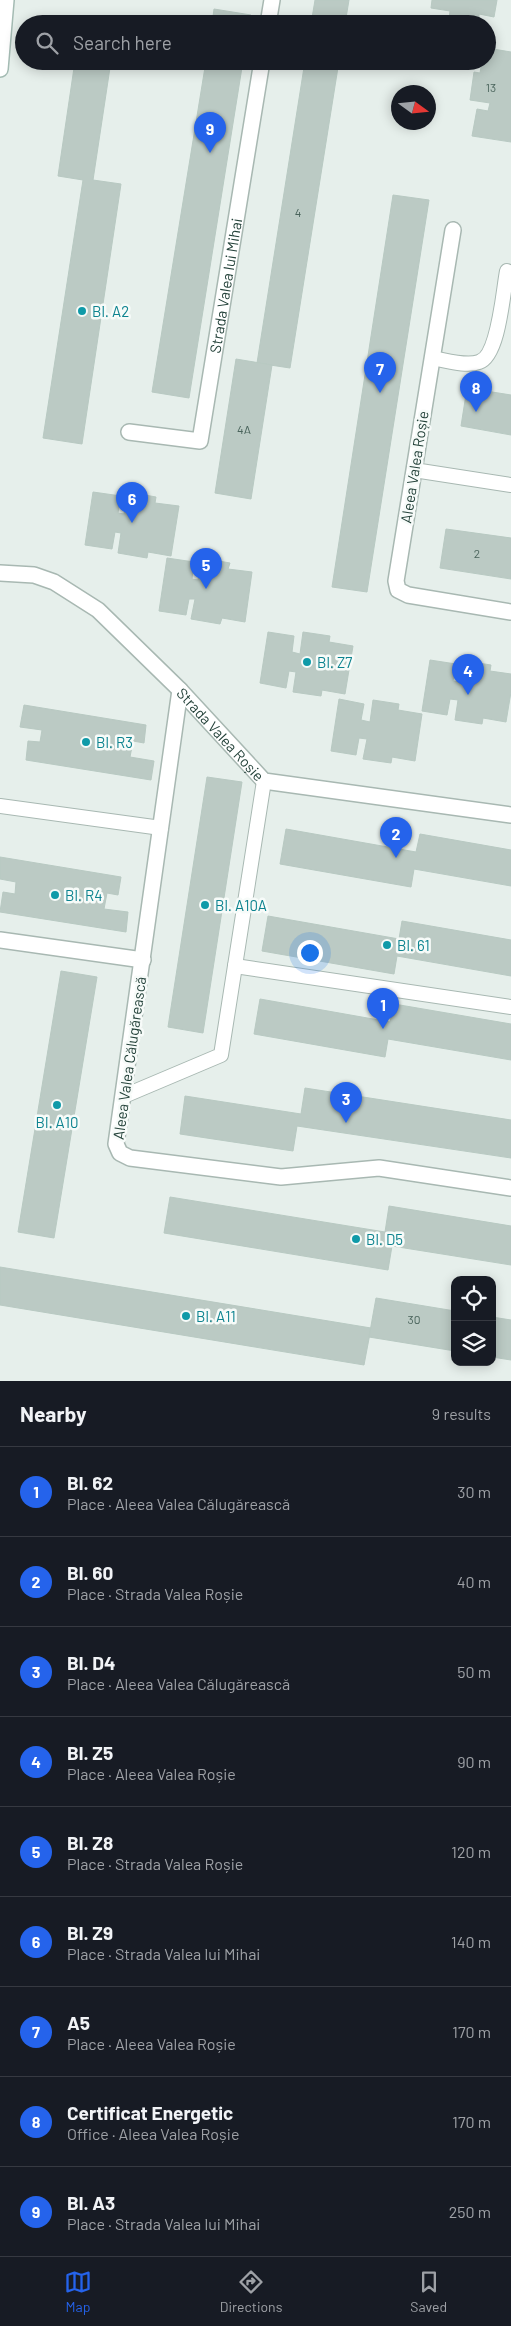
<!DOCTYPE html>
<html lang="en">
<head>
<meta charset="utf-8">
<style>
	:root { --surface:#171b24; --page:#242831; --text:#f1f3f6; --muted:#9ea1a6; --line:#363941; --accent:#2563eb }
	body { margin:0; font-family:Barlow,sans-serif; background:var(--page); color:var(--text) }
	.controls { position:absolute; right:15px; bottom:15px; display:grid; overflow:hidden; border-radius:10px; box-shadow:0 2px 12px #0003 }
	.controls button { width:45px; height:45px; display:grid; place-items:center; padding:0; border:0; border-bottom:1px solid var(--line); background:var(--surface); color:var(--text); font:25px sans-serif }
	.compass { position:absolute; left:391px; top:85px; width:45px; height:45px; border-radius:50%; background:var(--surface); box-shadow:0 2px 12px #0003; rotate:105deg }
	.you { position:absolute; left:309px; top:952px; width:18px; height:18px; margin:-12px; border:4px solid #fff; border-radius:50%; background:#1a73e8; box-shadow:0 0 0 8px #1a73e833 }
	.badge { display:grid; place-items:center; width:32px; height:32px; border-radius:50%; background:var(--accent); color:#fff; font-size:16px; font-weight:700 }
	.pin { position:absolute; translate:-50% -41px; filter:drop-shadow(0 1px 2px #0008) }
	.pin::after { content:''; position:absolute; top:26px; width:18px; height:15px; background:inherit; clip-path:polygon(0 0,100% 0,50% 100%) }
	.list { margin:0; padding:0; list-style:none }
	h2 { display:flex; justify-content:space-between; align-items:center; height:65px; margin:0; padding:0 20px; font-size:21px }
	h2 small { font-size:16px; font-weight:400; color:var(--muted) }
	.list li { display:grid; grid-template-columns:32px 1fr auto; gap:15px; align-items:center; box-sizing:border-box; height:90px; padding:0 20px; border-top:1px solid var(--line) }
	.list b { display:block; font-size:19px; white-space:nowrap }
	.list p { margin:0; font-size:16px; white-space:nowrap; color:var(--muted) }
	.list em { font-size:16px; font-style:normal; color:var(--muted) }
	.icon { flex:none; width:28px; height:28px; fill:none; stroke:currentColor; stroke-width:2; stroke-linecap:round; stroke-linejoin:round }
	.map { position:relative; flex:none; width:511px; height:1381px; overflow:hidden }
	.search { position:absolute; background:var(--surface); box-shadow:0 2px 12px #0003; left:15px; right:15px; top:15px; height:55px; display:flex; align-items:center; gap:12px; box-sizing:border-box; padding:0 18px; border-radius:28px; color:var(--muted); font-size:19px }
	.sheet { height:875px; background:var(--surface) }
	nav { display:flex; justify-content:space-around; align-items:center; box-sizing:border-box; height:70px; border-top:1px solid var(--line); background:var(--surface); font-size:14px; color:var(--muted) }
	nav a { display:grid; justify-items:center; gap:2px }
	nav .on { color:var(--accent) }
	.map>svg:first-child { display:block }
	.building { fill:#bbcac4; stroke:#b8c9c2 }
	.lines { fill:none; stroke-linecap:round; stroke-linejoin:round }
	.lane-casing { stroke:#a8b8b2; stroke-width:16 }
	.street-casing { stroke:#a8b8b2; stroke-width:18 }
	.secondary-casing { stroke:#a4bbb3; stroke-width:18 }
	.lane { stroke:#fff; stroke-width:14 }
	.street { stroke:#fff; stroke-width:15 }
	.secondary { stroke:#fff; stroke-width:15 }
	.culture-dot { fill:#0f9aa8; stroke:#f7fbf9; stroke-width:2 }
	.labels { text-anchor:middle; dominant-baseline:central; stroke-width:5; stroke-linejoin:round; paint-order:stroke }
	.number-label { font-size:12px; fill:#4a645c }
	.street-label { font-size:15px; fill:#24423a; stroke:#f7fbf9 }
	.culture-label { font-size:15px; fill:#0d838f; stroke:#f7fbf9; text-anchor:start }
</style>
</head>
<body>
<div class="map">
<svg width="511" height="1381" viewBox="0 0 511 1381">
	<rect width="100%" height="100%" fill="#e6efeb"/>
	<g class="building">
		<polygon points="315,0 349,0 345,24 311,24"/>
		<polygon points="432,0 497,0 494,17 479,14 479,24 436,24 437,17 449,19 450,11 431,8"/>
		<polygon points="214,9 251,15 250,24 212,24"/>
		<polygon points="487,48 511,52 511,142 472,136 477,109 488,111 490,103 470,100 474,72 480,73 482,61 487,61"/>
		<polygon points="75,61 111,61 93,180 121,184 82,444 43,438 83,180 58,176"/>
		<polygon points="206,61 243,61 189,398 152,392"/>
		<polygon points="305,61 339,61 290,368 257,363"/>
		<polygon points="393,195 429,200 367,592 332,587"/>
		<polygon points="236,359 272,365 251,499 215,493"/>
		<polygon points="467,388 511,395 511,435 461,426"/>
		<polygon points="93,492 121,496 118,513 124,514 128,492 156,497 155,503 179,506 171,556 148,552 147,558 118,553 121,533 115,532 112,549 85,545"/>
		<polygon points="446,529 511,538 511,579 440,568"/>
		<polygon points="167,558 194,562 192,579 198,580 202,558 230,563 228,569 252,572 245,622 222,618 220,624 191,619 195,599 189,599 186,615 159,611"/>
		<polygon points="268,632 294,636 292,652 300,654 303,632 330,636 329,642 353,646 345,694 322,690 321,696 293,692 296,672 289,671 286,688 260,683"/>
		<polygon points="430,660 456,664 453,681 461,682 465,661 491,665 490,671 511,674 511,692 506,722 483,718 482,724 455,720 458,700 450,699 447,715 422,711"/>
		<polygon points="339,699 364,704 361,720 370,722 373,700 399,704 398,710 422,714 415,761 392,757 391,763 363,759 367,739 359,738 356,755 331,751"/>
		<polygon points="24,705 146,725 144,743 133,741 130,757 154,761 151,780 26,760 28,741 40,742 42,730 20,727"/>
		<polygon points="207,777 242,782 203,1033 168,1027"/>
		<polygon points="286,829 416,852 420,834 511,850 511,886 414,869 411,887 280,864"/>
		<polygon points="0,857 121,877 118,895 107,893 104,909 128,912 126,932 0,912 3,892 15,894 16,882 0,879"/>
		<polygon points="268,916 399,939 402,921 511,940 511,976 397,956 394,974 262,951"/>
		<polygon points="61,971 97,977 54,1238 18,1232"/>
		<polygon points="260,999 390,1022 394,1004 511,1024 511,1060 388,1039 385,1057 254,1034"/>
		<polygon points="305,1088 511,1120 511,1158 297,1126 293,1151 180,1134 185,1096 301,1114"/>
		<polygon points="170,1197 385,1232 389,1206 511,1226 511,1265 392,1246 388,1270 164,1233"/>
		<polygon points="0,1267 371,1328 364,1365 0,1305"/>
		<polygon points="376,1298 455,1311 455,1351 369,1337"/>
		<polygon points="492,1317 511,1320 511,1360 492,1357"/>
	</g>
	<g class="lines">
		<g class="lane-casing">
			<g id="lane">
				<path d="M432,358C445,360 466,367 479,362C499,356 503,291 507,271"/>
				<polyline points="414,470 511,485"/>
				<polyline points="0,806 161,828"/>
				<polyline points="235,966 511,1007"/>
				<polyline points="124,1096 221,1055 264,781"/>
			</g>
		</g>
		<g class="street-casing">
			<g id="street">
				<polyline points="268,24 272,0"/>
				<polyline points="453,230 396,581 398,590 408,595 511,612"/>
				<path id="s1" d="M129,432L200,441L262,61"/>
				<path id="s2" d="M0,573L34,575L54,582L98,610L180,690L264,781L511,815"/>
				<polyline points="180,690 116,1144 120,1153 130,1158 281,1177 379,1168 511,1188"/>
				<polyline points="0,940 143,960"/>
			</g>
		</g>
		<g class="secondary-casing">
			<polyline id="secondary" points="0,69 6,0"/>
		</g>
		<use href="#lane" class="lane"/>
		<use href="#street" class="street"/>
		<use href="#secondary" class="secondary"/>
	</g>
	<g class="culture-dot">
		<circle cx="82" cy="311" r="5"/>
		<circle cx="307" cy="662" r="5"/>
		<circle cx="86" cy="742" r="5"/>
		<circle cx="55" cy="895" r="5"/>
		<circle cx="205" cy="905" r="5"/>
		<circle cx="387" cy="945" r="5"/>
		<circle cx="57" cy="1105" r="5"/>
		<circle cx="356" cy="1239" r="5"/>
		<circle cx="186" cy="1316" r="5"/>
	</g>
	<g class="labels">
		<g class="number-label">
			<text x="491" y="87">13</text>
			<text x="298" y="212">4</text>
			<text x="244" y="429">4A</text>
			<text x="477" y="553">2</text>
			<text x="414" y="1319">30</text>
		</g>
		<g class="street-label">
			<text stroke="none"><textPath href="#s1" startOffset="229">Strada Valea lui Mihai</textPath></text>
			<text transform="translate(414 467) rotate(-81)">Aleea Valea Roșie</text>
			<text stroke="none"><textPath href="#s2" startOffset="282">Strada Valea Roșie</textPath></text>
			<text transform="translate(129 1058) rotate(-82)">Aleea Valea Călugărească</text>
		</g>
		<g class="culture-label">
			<text x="92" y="311">Bl. A2</text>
			<text x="317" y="662">Bl. Z7</text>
			<text x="96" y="742">Bl. R3</text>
			<text x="65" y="895">Bl. R4</text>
			<text x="215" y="905">Bl. A10A</text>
			<text x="397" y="945">Bl. 61</text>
			<text x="57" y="1122" text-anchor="middle">Bl. A10</text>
			<text x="366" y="1239">Bl. D5</text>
			<text x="196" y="1316">Bl. A11</text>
		</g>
	</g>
</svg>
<div class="controls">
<button><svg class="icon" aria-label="locate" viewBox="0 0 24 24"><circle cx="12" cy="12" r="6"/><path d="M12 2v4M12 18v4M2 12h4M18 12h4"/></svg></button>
<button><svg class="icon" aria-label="layers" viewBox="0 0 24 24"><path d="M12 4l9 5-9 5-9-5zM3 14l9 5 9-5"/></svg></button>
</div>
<svg class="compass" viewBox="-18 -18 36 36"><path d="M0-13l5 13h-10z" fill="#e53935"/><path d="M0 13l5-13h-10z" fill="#9ea1a6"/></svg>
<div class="you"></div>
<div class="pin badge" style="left:383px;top:1029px">1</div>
<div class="pin badge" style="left:396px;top:858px">2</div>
<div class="pin badge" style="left:346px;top:1123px">3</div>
<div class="pin badge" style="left:468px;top:695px">4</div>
<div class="pin badge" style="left:206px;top:589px">5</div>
<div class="pin badge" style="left:132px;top:523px">6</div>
<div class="pin badge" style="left:380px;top:393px">7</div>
<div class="pin badge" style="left:476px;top:412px">8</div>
<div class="pin badge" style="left:210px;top:153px">9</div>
<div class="search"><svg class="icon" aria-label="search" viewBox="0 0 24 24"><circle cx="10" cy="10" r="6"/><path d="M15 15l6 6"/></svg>Search here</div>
</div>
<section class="sheet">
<h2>Nearby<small>9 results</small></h2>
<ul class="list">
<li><span class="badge">1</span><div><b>Bl. 62</b><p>Place · Aleea Valea Călugărească</p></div><em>30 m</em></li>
<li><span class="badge">2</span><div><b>Bl. 60</b><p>Place · Strada Valea Roșie</p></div><em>40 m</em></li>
<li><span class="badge">3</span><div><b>Bl. D4</b><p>Place · Aleea Valea Călugărească</p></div><em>50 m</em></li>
<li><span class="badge">4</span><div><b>Bl. Z5</b><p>Place · Aleea Valea Roșie</p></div><em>90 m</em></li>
<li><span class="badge">5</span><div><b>Bl. Z8</b><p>Place · Strada Valea Roșie</p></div><em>120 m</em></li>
<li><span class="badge">6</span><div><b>Bl. Z9</b><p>Place · Strada Valea lui Mihai</p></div><em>140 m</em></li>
<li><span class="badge">7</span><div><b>A5</b><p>Place · Aleea Valea Roșie</p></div><em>170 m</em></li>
<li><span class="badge">8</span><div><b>Certificat Energetic</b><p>Office · Aleea Valea Roșie</p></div><em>170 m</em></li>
<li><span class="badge">9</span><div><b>Bl. A3</b><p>Place · Strada Valea lui Mihai</p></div><em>250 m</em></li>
</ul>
</section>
<nav>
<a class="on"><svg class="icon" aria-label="map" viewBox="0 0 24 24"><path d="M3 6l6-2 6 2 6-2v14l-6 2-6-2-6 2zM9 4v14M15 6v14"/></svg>Map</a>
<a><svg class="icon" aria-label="directions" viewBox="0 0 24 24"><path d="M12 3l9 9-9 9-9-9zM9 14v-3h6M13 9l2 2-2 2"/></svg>Directions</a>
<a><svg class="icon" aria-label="saved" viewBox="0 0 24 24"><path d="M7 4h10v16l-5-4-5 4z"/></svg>Saved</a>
</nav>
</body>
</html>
